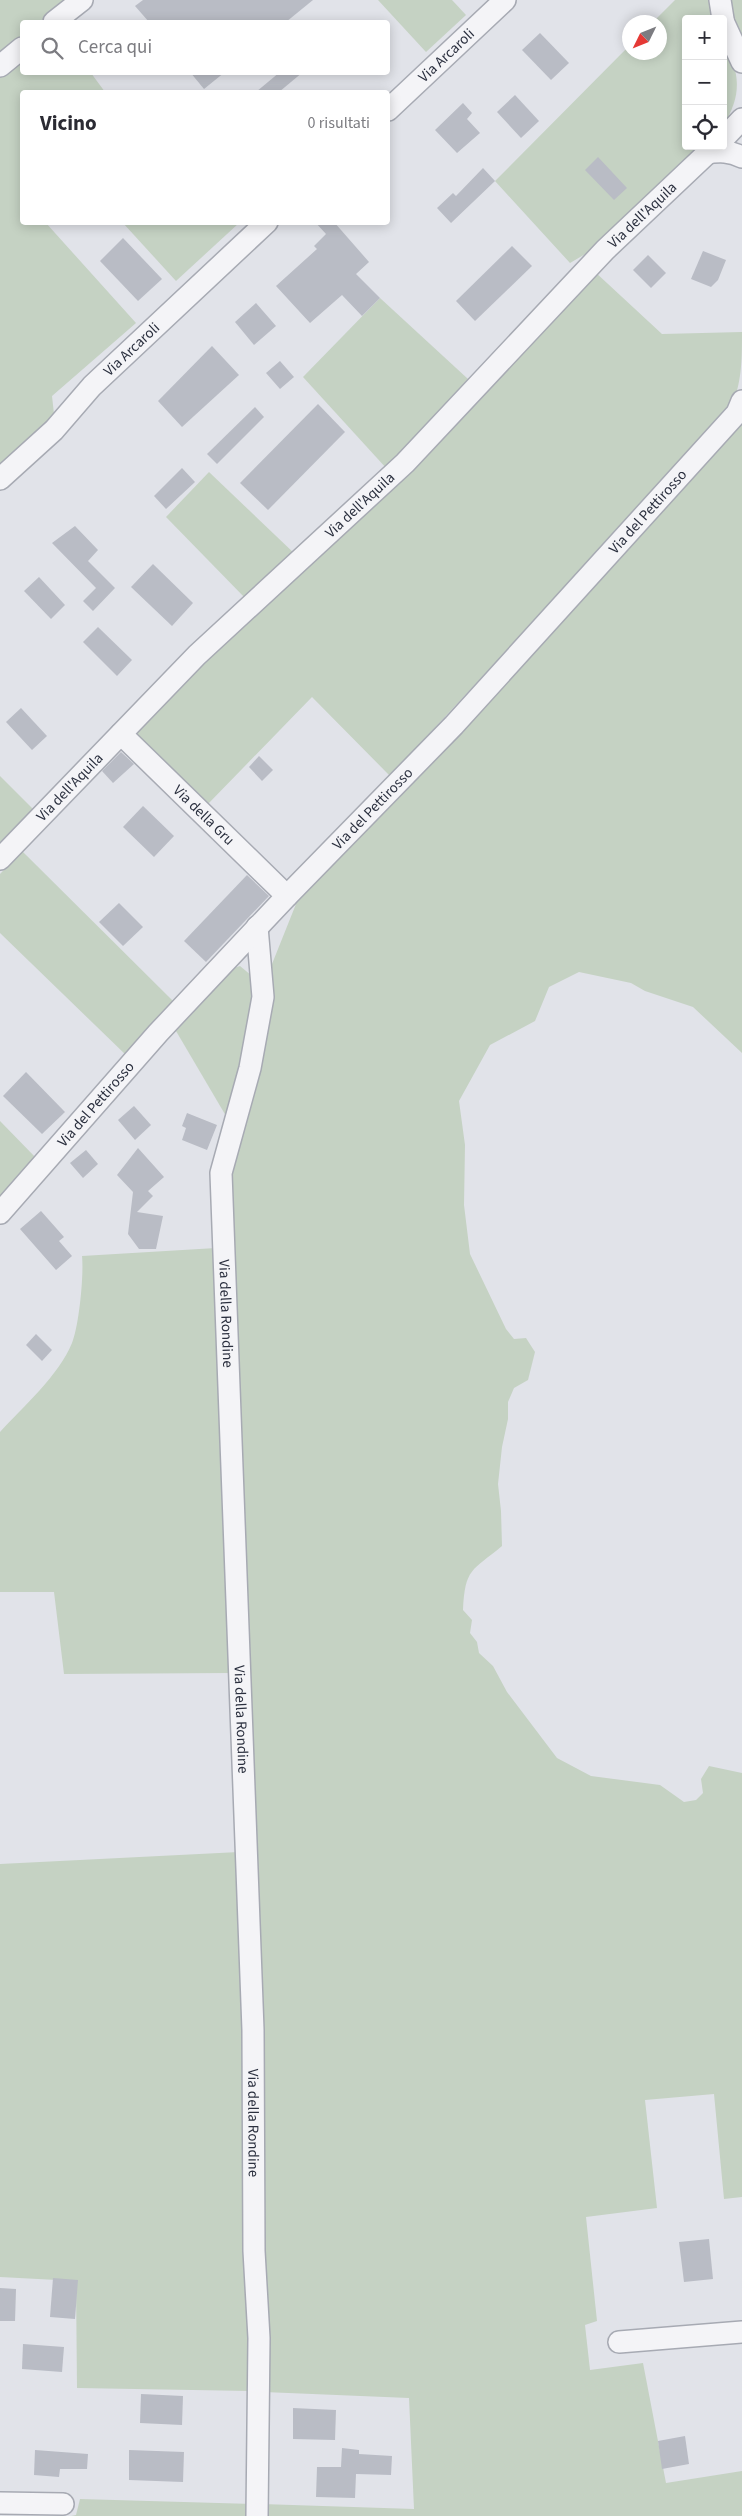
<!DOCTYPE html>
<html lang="it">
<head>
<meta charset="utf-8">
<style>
	:root { --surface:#fff; --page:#f7f7f7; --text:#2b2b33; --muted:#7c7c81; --line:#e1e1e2 }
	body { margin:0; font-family:"Source Sans 3",sans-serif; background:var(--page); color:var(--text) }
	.controls { position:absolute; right:15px; top:15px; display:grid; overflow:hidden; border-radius:5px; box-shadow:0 2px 12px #0003 }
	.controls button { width:45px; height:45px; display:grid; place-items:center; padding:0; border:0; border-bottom:1px solid var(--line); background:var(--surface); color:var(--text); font:25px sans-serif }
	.compass { position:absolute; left:622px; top:15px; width:45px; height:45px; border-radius:50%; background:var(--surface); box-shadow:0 2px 12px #0003; rotate:227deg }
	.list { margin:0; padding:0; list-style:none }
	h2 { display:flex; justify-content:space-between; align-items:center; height:65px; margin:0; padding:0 20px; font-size:21px }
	h2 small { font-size:16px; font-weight:400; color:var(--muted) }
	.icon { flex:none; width:28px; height:28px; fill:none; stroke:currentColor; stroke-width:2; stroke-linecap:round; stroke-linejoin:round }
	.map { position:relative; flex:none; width:742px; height:2516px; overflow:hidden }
	.search { position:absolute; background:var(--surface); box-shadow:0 2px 12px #0003; left:20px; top:20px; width:370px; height:55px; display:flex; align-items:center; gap:12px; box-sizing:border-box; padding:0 18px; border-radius:5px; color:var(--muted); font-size:19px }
	.panel { position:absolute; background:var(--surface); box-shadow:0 2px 12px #0003; left:20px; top:90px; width:370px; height:135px; border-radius:5px }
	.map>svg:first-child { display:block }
	.green { fill:#c5d2c3 }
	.building { fill:#b9bcc5 }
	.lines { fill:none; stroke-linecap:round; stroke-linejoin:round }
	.minor-casing { stroke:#a7aab3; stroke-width:24 }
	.minor { stroke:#f4f4f7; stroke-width:21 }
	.labels { text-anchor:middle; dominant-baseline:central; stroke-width:4.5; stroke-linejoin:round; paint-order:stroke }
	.street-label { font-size:15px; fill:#2b303f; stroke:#f1f2f6 }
</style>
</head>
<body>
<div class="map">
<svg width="742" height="2516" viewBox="0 0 742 2516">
	<rect width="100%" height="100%" fill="#e1e3e9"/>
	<g class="green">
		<polygon points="0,0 67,0 39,22 22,22 22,36 0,54"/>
		<polygon points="378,0 452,0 466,15 426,52"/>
		<polygon points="675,0 711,0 715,19 686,19 686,146 701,146 587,253 570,263 495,181 629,46 630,52 660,52 660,22 653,22"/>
		<polygon points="729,0 742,0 742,46 733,25"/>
		<path d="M723,41C741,74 742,95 723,126Z"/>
		<polygon points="22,60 22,72 91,73 105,92 22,92 22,222 46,223 136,323 52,396 54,414 0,469 0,78"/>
		<polygon points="123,223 239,223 176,281"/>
		<path d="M594,271L662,334L742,332C742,361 742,384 730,410L390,776L312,697L208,804L135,735L204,659Z"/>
		<polygon points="380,298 468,379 387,469 303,377"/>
		<path d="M742,415V1053L693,1007L645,991L631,983L579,972L549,987L535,1021L490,1045L459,1101L465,1145L464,1205L470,1254L506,1329L514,1339L526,1338L535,1352L528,1380L514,1388L508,1402V1419L502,1447L498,1484L501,1511L502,1546C472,1571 465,1568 463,1610L472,1620L470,1633L477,1642L479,1653L493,1666L507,1692L557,1758L591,1776L660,1785L684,1802L696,1800L703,1793L701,1779L709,1766L742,1773V2197L724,2199L714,2094L645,2100L657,2208L586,2217L597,2321L585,2325L590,2370L643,2363L666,2483L742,2471V2516H263L262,2504L414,2509L409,2398L264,2392L228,1176L268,995L272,964L298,899Z"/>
		<polygon points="209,472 296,555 246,599 166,517"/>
		<polygon points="0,776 33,809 0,842"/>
		<polygon points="22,851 173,1001 127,1056 0,933 0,874"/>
		<polygon points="240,966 252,976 257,989 242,1067 226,1116 176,1031 234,968"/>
		<polygon points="0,1121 37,1159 0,1199"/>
		<path d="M216,1248L231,1673L64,1674L54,1592H0V1432C23,1407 59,1375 72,1343C79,1326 84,1275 82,1256Z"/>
		<polygon points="239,1852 250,2391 77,2388 76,2281 0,2277 0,1864"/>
		<polygon points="80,2499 253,2504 253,2516 71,2516 76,2515"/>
	</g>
	<g class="building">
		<polygon points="143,0 313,0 286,22 149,22 135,6"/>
		<polygon points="540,33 569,63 551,80 522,50"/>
		<polygon points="190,72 225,72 204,89"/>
		<polygon points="280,72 303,72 279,92 256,92"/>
		<polygon points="515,95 539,121 521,138 497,112"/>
		<polygon points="463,103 472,113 467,119 480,133 457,153 435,130"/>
		<polygon points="598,157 627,188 614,200 585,170"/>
		<polygon points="483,168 495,181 451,223 437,208 453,193 456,196"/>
		<polygon points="315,222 334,222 369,262 356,274 380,298 362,316 342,295 310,323 276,286 317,249 314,246 326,234"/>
		<polygon points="123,238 162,279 138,301 100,261"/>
		<polygon points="512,246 532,266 475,321 456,301"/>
		<polygon points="703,251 726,260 718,280 711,287 691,279"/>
		<polygon points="648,255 666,273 651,288 633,270"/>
		<polygon points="256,303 276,326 254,345 235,322"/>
		<polygon points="212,346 239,375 182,427 158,401"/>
		<polygon points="280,361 294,377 280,389 266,373"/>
		<polygon points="318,404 345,432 268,510 240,483"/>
		<polygon points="255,407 264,417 217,464 207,454"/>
		<polygon points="182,468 195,482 166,509 154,496"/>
		<polygon points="75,526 98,550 88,561 115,588 93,611 83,601 96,588 52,543"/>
		<polygon points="153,564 193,603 172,626 131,587"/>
		<polygon points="39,577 65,605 51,619 24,591"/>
		<polygon points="98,627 132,660 117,676 83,642"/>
		<polygon points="21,708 47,736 32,750 6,722"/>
		<polygon points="121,752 134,764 113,783 102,771"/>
		<polygon points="259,756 273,770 262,781 249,767"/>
		<polygon points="143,806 174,836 154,857 123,827"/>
		<polygon points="247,875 269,896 206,962 184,941"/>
		<polygon points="119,903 143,927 123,946 99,922"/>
		<polygon points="26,1072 65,1112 42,1134 3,1096"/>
		<polygon points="134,1106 151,1125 135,1140 118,1120"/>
		<polygon points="187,1113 217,1125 207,1150 182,1140 186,1128 182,1126"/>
		<polygon points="138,1148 164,1177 148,1191 153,1196 137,1212 163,1216 156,1249 139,1249 128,1234 133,1192 117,1175"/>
		<polygon points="86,1150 98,1164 83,1178 70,1163"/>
		<polygon points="41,1211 64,1237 59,1241 72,1256 56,1270 20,1229"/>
		<polygon points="36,1334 52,1350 42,1361 26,1345"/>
		<polygon points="709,2239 713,2279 684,2282 679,2242"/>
		<polygon points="53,2278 78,2280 75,2319 50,2317"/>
		<polygon points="0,2288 16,2289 15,2321 0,2321"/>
		<polygon points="23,2344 64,2347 62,2372 22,2369"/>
		<polygon points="141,2394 183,2396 182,2425 140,2423"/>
		<polygon points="293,2408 336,2410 335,2440 293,2439"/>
		<polygon points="685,2436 689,2464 662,2469 658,2441"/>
		<polygon points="342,2448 359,2450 359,2454 392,2456 391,2475 356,2474 355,2498 316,2497 317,2467 341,2467"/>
		<polygon points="35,2450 88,2454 87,2469 60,2469 59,2477 34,2475"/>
		<polygon points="129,2450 184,2452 183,2482 129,2480"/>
	</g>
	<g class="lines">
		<g class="minor-casing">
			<g id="minor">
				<polyline points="720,0 723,19"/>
				<polyline points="723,21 742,62"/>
				<polyline points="54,22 82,0"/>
				<polyline points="0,66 22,48"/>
				<path id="s1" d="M388,110L505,0"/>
				<polyline points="723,139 742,119"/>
				<path d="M706,153C720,151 730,151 742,157"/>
				<path id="s2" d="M0,479L54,430L92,386L267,222"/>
				<path id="s3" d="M121,734L287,896"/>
				<path id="s4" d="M0,859L197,655L405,463L605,250L715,146"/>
				<path id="s5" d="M257,927L263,997L250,1068L221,1173L253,2030L254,2251L259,2338L257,2516"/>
				<path id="s6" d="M0,1213L158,1033L287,896L454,725L737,413L742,401"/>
				<polyline points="619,2342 742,2332"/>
				<polyline points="0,2503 63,2504"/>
			</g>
		</g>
		<use href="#minor" class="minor"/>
	</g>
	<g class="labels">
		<g class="street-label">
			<text stroke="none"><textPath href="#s1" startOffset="80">Via Arcaroli</textPath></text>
			<text stroke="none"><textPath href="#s4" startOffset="910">Via dell'Aquila</textPath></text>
			<text stroke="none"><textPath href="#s2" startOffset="185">Via Arcaroli</textPath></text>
			<text stroke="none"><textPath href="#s4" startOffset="505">Via dell'Aquila</textPath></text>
			<text stroke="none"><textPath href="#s6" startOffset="955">Via del Pettirosso</textPath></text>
			<text stroke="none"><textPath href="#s4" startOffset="100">Via dell'Aquila</textPath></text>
			<text stroke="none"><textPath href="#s6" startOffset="550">Via del Pettirosso</textPath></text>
			<text stroke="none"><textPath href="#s3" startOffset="116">Via della Gru</textPath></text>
			<text stroke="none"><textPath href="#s6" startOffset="145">Via del Pettirosso</textPath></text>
			<text stroke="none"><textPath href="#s5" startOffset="392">Via della Rondine</textPath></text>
			<text stroke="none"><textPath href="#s5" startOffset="798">Via della Rondine</textPath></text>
			<text stroke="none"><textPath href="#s5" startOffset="1202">Via della Rondine</textPath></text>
		</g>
	</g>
</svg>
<div class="controls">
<button>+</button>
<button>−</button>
<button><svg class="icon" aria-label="locate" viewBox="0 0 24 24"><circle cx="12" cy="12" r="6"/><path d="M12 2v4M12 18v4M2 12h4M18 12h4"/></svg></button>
</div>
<svg class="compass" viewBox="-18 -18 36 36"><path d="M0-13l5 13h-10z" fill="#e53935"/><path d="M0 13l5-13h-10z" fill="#7c7c81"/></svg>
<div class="search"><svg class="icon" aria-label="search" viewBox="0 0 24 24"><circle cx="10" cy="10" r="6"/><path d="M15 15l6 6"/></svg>Cerca qui</div>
<section class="panel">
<h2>Vicino<small>0 risultati</small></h2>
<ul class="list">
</ul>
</section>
</div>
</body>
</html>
